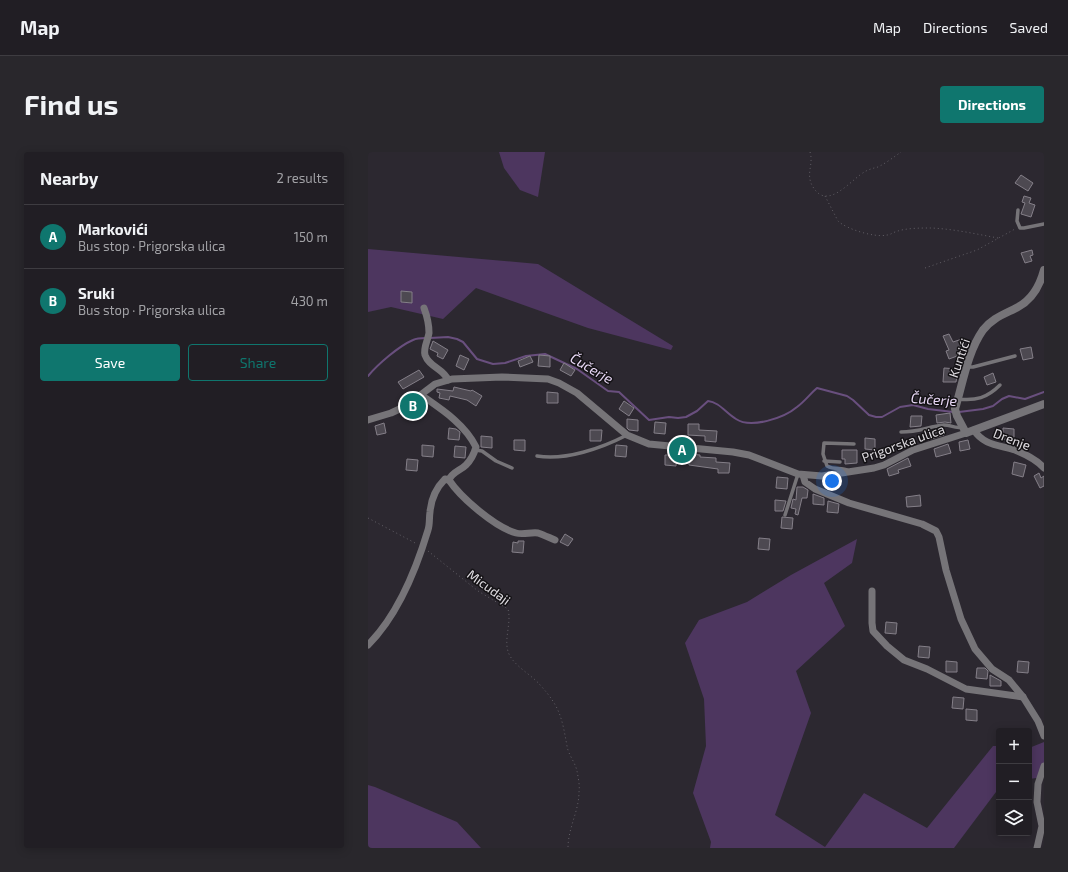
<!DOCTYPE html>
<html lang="en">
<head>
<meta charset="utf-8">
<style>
	:root { --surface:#211e24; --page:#29272c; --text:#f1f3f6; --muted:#a2a2a6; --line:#3e3c41; --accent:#0f766e }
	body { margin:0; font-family:"Exo 2",sans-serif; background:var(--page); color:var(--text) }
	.controls { position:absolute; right:12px; bottom:12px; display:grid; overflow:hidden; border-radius:4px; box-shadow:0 2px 10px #0003 }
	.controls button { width:36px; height:36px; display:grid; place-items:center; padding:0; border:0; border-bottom:1px solid var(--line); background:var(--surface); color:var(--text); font:20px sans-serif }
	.you { position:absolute; left:464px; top:329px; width:14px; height:14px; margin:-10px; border:3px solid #fff; border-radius:50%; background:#1a73e8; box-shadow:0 0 0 6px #1a73e833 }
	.badge { display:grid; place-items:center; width:26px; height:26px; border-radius:50%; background:var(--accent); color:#fff; font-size:13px; font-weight:700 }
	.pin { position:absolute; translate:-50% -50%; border:2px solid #fff; box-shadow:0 1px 4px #0006 }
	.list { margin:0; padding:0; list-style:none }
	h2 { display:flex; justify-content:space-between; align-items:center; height:52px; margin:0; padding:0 16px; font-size:17px }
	h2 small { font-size:13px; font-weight:400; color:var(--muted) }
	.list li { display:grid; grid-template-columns:26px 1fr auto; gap:12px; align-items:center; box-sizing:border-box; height:64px; padding:0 16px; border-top:1px solid var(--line) }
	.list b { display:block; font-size:15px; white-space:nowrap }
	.list p { margin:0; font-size:13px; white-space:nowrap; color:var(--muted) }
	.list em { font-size:13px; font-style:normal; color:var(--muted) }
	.actions { display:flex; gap:8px; padding:12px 16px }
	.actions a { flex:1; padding:9px 0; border:1px solid var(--accent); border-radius:4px; text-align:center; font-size:14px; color:var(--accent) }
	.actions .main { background:var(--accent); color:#fff }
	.icon { flex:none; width:22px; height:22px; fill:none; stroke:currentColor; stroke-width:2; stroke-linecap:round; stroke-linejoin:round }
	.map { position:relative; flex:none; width:676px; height:696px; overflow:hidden; border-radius:4px }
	header { display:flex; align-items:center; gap:24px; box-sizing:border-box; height:56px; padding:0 20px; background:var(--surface); border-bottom:1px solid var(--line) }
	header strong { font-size:19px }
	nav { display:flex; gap:22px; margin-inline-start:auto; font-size:14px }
	.intro { display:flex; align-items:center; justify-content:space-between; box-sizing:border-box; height:96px; padding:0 24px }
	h1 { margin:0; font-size:28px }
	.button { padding:10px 18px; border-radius:4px; background:var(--accent); color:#fff; font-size:14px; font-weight:700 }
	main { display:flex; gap:24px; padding:0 24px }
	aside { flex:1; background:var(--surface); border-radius:4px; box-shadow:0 2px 10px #0003 }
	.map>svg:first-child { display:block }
	.green { fill:#4d365f }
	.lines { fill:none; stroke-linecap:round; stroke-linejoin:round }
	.stream { stroke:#694f7e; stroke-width:2 }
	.building { fill:#4d4951; stroke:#847f88 }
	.path { stroke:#625f66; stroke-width:1; stroke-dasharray:1 3; stroke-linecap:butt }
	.service { stroke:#767478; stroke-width:3.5 }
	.minor { stroke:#767478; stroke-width:7 }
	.tertiary { stroke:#767478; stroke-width:8 }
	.labels { text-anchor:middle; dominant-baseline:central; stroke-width:3; stroke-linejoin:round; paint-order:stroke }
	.street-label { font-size:13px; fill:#e0dde2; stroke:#141215 }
	.water-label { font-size:14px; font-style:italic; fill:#e8d8f6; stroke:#141215 }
</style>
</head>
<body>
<header>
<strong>Map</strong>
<nav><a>Map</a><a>Directions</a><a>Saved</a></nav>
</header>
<div class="intro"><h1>Find us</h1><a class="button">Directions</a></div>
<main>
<aside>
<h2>Nearby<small>2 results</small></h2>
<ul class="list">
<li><span class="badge">A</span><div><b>Markovići</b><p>Bus stop · Prigorska ulica</p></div><em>150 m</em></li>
<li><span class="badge">B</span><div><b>Sruki</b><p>Bus stop · Prigorska ulica</p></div><em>430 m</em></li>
</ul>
<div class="actions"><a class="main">Save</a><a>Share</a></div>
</aside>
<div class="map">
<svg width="676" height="696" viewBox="0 0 676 696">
	<rect width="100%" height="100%" fill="#2c2830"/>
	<g class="green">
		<polygon points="131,0 177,0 170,45 152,38 136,16"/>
		<polygon points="0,97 170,112 305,194 303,198 220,176 108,136 75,167 23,155 0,160"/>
		<polygon points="489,387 484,411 456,431 477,474 428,519 443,561 407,663 457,695 496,641 559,676 625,594 631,594 631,636 586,696 342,696 343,690 325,641 338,594 336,547 317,491 331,468 379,450 423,423"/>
		<polygon points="676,590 676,625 661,627 661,596"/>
		<polygon points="0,633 7,635 89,670 113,696 0,696"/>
	</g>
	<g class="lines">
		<g class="stream">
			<path d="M62,186L80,185L89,187L95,190L109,207L125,212L137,211L158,204L177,202L209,217L240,239L251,240L281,268L301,265L310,266L318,265L329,259L340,249C351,250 358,261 368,267C383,277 416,266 429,255C437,249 442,242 449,236L479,244L485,248L501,263L508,265H514L532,255L545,253L560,257L585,260"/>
			<path d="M0,224C10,212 31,194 45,188C49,186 53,186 58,186"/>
			<polyline points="591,260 615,257 625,254 634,247 641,244 657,247 676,240"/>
		</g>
	</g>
	<g class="building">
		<polygon points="653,23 665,31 660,39 647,31"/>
		<polygon points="656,44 663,46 661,51 667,53 663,65 653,62 657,51 654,50"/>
		<polygon points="664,98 665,103 662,104 664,109 657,111 653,101"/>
		<polygon points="33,139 44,140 44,151 33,150"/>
		<polygon points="581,182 585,190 594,187 597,195 590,198 592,203 581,207 578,199 581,198 575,184"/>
		<polygon points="65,189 80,198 75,207 69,204 70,201 62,197"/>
		<polygon points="663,195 665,206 655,208 652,197"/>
		<polygon points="92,203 101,207 96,218 88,214"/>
		<polygon points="171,203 182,204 182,215 170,214"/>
		<polygon points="162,204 165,210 152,215 150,209"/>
		<polygon points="196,211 207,218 203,224 192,218"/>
		<polygon points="576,216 590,217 588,230 575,230"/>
		<polygon points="51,218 56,225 35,237 30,230"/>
		<polygon points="625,221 628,230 619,233 616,225"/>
		<polygon points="86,235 103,239 104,238 114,244 108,254 99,248 82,244 81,248 71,246 72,241 69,240 69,237 85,239"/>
		<polygon points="179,240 190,241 190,251 179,251"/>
		<polygon points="256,249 266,256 261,264 251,257"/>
		<polygon points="582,261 583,271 577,270 569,271 568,263"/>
		<polygon points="543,264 554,264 553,274 542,275"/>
		<polygon points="259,267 270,268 270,279 261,278 259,276"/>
		<polygon points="287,270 298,271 297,282 286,281"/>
		<polygon points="16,271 18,281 9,283 7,274"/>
		<polygon points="320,272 331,272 331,278 349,279 348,290 337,289 337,284 320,283"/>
		<polygon points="81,276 88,277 92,280 91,288 80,287"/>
		<polygon points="635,276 646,277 646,288 635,287"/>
		<polygon points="573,277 576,283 560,288 557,281"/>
		<polygon points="222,278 234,278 233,289 222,289"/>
		<polygon points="113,284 124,285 124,296 113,295"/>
		<polygon points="497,286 507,287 507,298 497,297"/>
		<polygon points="146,288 157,288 157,299 146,298"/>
		<polygon points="600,288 602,297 592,299 591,290"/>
		<polygon points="580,292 583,301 568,305 566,297"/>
		<polygon points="54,293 66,294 65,305 54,304"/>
		<polygon points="248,293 259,294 258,305 247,304"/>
		<polygon points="87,294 98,295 97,306 86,305"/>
		<polygon points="474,298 489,298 489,311 477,312 477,307 474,307"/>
		<polygon points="321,302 332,303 332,305 348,306 348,310 362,311 361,321 350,321 350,317 321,313"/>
		<polygon points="297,303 309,303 308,314 297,313"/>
		<polygon points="540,306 543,314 530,318 531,321 521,324 519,317"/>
		<polygon points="39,307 50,308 49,319 38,318"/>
		<polygon points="646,310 658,313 655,325 644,322"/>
		<polygon points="671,321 673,326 676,324 676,334 672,336 666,324"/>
		<polygon points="409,325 420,326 419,337 408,336"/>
		<polygon points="429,335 435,335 440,338 439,346 434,346 430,363 427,362 428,357 423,356 425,347 428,348"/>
		<polygon points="445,342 456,346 456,353 445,352"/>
		<polygon points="552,343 553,354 539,355 538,345"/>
		<polygon points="407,348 418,349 415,359 407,359"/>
		<polygon points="460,349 471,352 470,361 459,360"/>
		<polygon points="414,365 425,366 424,377 413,376"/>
		<polygon points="197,382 205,387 200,394 192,390"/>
		<polygon points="391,386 402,387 401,398 390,397"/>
		<polygon points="150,389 156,389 155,401 144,400 145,390 150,391"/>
		<polygon points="518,470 529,471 528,482 517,481"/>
		<polygon points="551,494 562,495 561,506 550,505"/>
		<polygon points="578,509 589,510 589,520 578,520"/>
		<polygon points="650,509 661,510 660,521 649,520"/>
		<polygon points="609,516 617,516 620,519 619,527 608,526"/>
		<polygon points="622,523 633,529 633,534 622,534"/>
		<polygon points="585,545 596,546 595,557 584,556"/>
		<polygon points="598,557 609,558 609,569 598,568"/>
	</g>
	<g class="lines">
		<g class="path">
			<path d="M442,0C446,13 437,22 445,35C460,60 484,26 498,19C502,17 506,16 510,15C518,11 526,5 533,0"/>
			<path d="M457,44L470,69C478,77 507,86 519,83C522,83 524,81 527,80C537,76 552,76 563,76C586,77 608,82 630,86"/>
			<polyline points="557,116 609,98 647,77"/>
			<polyline points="0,366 49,392"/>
			<path d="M60,399L110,439L140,457C144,473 134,490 142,504C149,516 164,523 173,534C192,555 194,566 199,594C200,602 207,610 209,619C210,625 212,633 211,640C211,659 200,676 200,696"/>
		</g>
		<g class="service">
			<polyline points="650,58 649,69 652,76 656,76 676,72"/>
			<polyline points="599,215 605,215 647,204"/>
			<path d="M590,247C608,249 619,246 632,233"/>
			<path d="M533,280C550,280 560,275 575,273C581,272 587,277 594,275"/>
			<polyline points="107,298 114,299 128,309 144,316"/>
			<path d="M169,304C197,309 234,296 259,283"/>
			<polyline points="456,309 472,310"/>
			<path d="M481,319C473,314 468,319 459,314L455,302L456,291L486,292"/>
			<polyline points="417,363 430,322"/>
		</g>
		<g class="minor">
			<path d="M56,156C59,164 61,172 61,181C60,188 55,196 57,203C61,215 76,217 80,228"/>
			<path d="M53,243C73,257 97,272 108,295C106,302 103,308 98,313C92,319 84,320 81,328C93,346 127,375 148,381C155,383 163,380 170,381C176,383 182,386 187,388"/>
			<polyline points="0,268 23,261 38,254 67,232 84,227 134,225 180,227 191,231 209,241 259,283 281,292 365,300 381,303 430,322 454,324 506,316 516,313 545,298 598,281"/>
			<path d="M606,278C615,293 631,293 647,298C657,302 669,308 676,316"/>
			<polyline points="435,323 437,330 447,337 481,351 554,372 568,379 571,385 578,418 593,467 607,497 624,517 641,528 655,545 670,569 676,584"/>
			<polyline points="504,439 504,471 505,479 519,494 536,508 559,517 598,537 655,545"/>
			<path d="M0,493C30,463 48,418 60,378C62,372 61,366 62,360C63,348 68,336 77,327L81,328"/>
			<polyline points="669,696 674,674 669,650 670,632 676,614"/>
		</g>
		<path class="tertiary" d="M676,118C672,133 665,147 650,155C637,162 624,166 615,178C599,201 595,231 587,257L589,264L598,281L676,252"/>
	</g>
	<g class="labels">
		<g class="street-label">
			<text transform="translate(591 206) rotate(-71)">Kuntići</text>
			<text transform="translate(644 287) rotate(21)">Drenje</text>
			<text transform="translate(535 291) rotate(-20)">Prigorska ulica</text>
			<text transform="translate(121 435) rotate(36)">Micudaji</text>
		</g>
		<g class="water-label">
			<text transform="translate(224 216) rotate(30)">Čučerje</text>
			<text transform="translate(566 247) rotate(4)">Čučerje</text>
		</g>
	</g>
</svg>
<div class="controls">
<button>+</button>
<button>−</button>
<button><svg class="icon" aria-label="layers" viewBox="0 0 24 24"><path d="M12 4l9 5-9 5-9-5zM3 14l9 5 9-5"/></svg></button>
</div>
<div class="you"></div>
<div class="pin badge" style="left:314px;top:298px">A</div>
<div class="pin badge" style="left:45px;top:254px">B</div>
</div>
</main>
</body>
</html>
